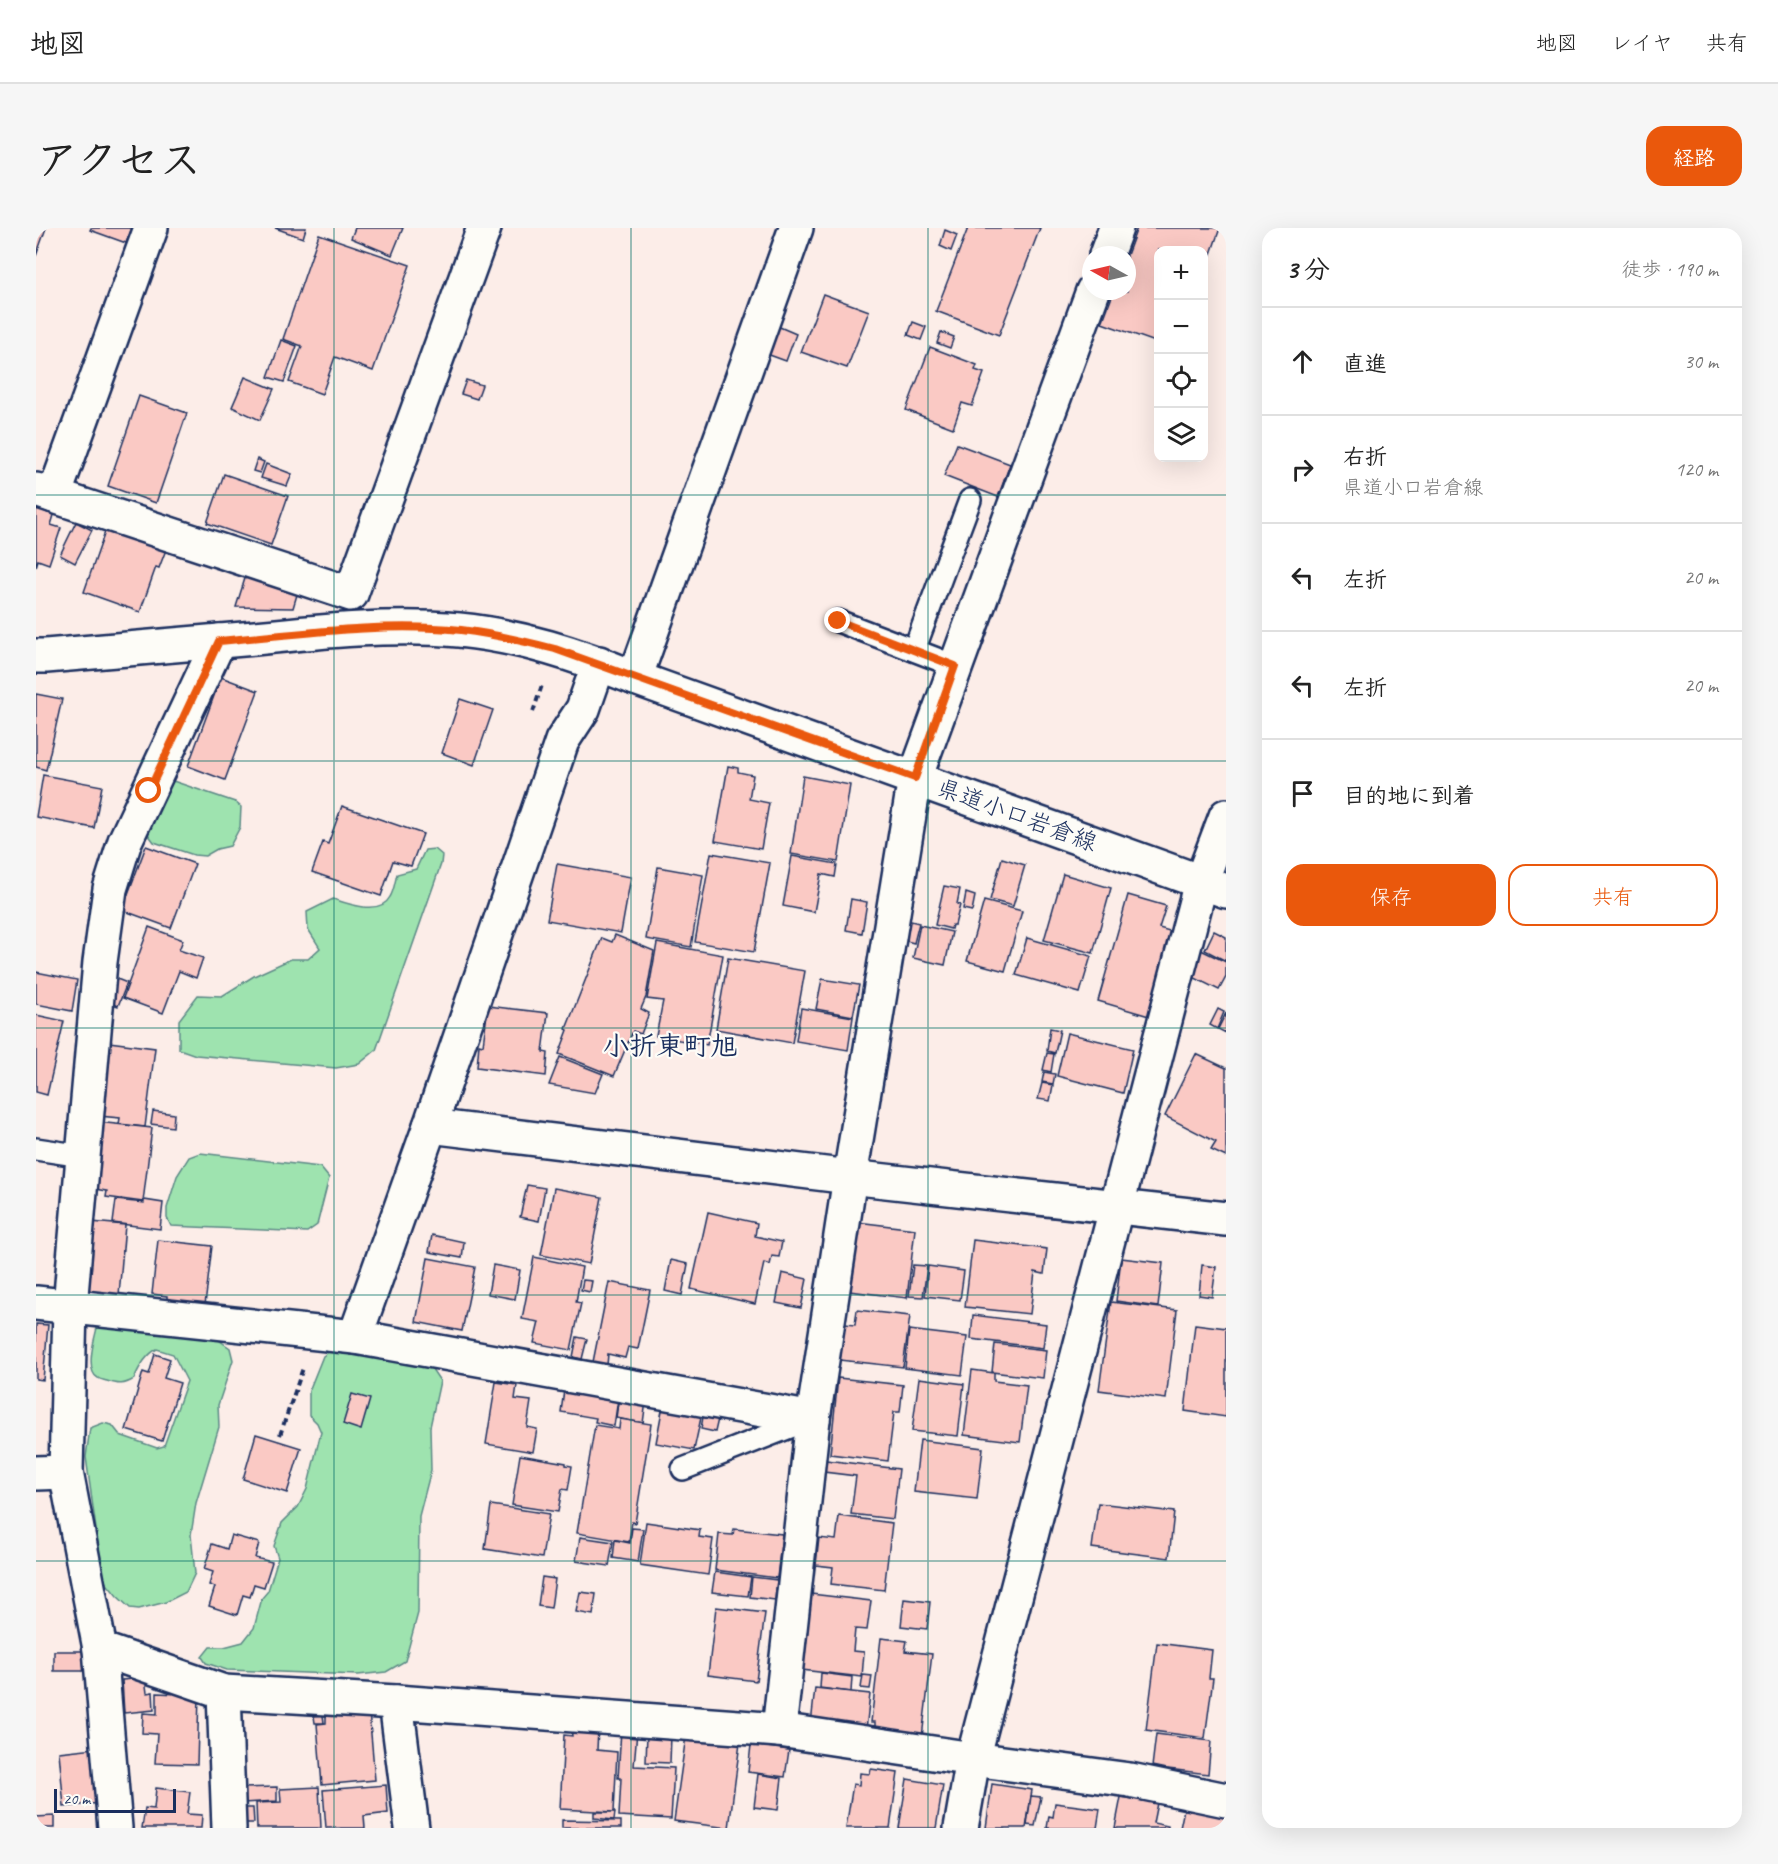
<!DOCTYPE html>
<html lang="ja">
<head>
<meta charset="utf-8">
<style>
	:root { --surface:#fff; --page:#f6f6f6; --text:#222; --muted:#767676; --line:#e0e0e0; --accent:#ea580c }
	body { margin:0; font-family:Caveat,"Klee One",sans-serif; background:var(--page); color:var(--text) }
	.controls { position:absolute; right:18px; top:18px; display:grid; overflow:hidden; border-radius:12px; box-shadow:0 6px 24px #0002 }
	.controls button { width:54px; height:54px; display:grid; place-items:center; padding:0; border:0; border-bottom:2px solid var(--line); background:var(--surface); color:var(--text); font:30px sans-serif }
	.compass { position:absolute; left:1046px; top:18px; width:54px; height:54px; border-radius:50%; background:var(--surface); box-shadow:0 6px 24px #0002; rotate:278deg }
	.scale { position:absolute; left:18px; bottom:15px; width:122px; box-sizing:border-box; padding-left:6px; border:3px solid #1b2f5e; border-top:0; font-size:16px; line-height:21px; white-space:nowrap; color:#1b2f5e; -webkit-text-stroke:4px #fdfcf7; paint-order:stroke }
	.stop { position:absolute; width:18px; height:18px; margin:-14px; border:4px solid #ea580c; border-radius:50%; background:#fff }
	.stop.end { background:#ea580c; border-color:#fff; box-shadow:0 2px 6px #0008 }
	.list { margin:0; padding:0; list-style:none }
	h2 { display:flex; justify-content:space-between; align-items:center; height:78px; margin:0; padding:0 24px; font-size:26px }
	h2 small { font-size:20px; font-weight:400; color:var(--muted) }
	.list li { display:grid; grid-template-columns:39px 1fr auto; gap:18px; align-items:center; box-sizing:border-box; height:108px; padding:0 24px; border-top:2px solid var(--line) }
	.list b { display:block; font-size:22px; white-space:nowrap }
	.list p { margin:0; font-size:20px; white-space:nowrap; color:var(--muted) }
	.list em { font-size:20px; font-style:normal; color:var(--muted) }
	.actions { display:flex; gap:12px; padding:18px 24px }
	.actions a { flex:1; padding:14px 0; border:2px solid var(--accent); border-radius:18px; text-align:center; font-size:21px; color:var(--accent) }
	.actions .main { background:var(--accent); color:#fff }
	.icon { flex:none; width:33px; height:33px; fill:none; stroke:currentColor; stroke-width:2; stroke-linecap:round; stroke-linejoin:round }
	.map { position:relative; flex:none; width:1190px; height:1600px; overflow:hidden; border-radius:18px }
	header { display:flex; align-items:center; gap:36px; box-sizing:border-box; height:84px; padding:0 30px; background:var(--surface); border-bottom:2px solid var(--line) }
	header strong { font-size:28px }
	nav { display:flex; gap:33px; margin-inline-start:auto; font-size:21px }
	.intro { display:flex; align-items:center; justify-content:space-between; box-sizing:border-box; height:144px; padding:0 36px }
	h1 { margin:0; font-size:42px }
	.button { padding:15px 27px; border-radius:18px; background:var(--accent); color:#fff; font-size:21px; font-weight:700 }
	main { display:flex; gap:36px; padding:0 36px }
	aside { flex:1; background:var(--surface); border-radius:18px; box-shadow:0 6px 24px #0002 }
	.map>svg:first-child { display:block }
	.green { fill:#9ee3af; stroke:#5c8986; stroke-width:1.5 }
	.building { fill:#fac9c4; stroke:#1b2f5e; stroke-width:1.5 }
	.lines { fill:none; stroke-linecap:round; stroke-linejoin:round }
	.lane-casing { stroke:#1b2f5e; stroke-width:26 }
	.street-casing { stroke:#1b2f5e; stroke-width:38 }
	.secondary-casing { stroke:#1b2f5e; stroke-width:38 }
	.path { stroke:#1b2f5e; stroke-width:4; stroke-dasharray:6 4.5; stroke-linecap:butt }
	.lane { stroke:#fdfcf7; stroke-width:21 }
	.street { stroke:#fdfcf7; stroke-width:33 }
	.secondary { stroke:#fdfcf7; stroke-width:33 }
	.route { stroke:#ea580c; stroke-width:8 }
	.grid { fill:none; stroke:#0f766e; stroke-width:1.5; stroke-opacity:0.55 }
	.labels { text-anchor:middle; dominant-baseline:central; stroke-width:4.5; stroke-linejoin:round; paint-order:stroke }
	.street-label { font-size:24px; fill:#1b2f5e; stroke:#fdfcf7 }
	.quarter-label { font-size:27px; font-weight:bold; fill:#1b2f5e; stroke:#fdfcf7 }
</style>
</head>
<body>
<header>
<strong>地図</strong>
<nav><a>地図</a><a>レイヤ</a><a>共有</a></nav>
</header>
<div class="intro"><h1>アクセス</h1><a class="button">経路</a></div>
<main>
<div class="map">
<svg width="1190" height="1600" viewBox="0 0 1190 1600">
	<rect width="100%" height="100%" fill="#fcede8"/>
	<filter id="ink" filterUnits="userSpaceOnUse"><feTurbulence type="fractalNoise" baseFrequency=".0167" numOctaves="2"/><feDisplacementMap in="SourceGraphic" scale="12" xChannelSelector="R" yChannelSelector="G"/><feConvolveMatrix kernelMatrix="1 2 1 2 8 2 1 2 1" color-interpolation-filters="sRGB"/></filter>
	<g filter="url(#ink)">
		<g class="green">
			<polygon points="134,552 199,574 205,579 204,599 194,618 181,621 169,628 158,627 118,614 112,606 115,585"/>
			<path d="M399,621L406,627L405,636L340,822L323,836L300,840L160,827L143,821V792L162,767L186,768L218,748L255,731H272L284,720L272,701L271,684L297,671C312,676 344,688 354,669C358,663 359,653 361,646L380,641L389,622Z"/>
			<polygon points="164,925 284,939 293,950 281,997 271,1004 135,998 131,990 131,980 141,948 153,929"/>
			<path d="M69,1096L181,1111L194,1120L197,1132L182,1177L183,1199L160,1275L155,1307L159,1345L150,1364L130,1374L103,1381L94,1380L81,1368L67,1351L50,1229L54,1200L67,1195L76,1197L84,1207L121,1220L128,1218L151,1153L137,1126L121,1121C110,1127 103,1139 98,1151C88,1157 83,1157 71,1153C68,1152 65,1152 62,1150C49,1143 58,1112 61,1100Z"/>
			<polygon points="294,1123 386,1136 396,1141 404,1153 394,1199 395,1242 383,1288 382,1385 369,1433 350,1444 322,1447 191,1442 170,1435 166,1429 174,1419 188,1419 207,1414 218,1400 226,1370 232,1363 242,1330 238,1318 246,1295 262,1279 271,1261 285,1204 281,1195 273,1187 273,1163 287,1128"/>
		</g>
		<g class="building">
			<polygon points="0,0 10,0 0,28"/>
			<polygon points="55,0 96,0 90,15 54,2"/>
			<polygon points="239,0 270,0 267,10"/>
			<polygon points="319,0 367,0 356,27 315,10"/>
			<polygon points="932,0 1004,0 963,107 900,83"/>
			<polygon points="1101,0 1184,0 1168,46 1168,22 1122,22 1122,115 1066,95 1078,63 1091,63 1091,27"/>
			<polygon points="909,2 921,7 915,23 904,18"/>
			<polygon points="283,6 374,37 337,143 299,129 286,166 253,154 266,118 247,111"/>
			<polygon points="787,66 833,83 811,140 765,124"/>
			<polygon points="877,94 890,99 885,112 872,107"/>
			<polygon points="739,97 760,106 750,133 728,125"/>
			<polygon points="905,104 918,109 914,120 901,115"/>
			<polygon points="245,112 261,118 248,154 232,149"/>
			<polygon points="894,119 941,137 939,142 948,145 936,178 926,175 917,200 870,182"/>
			<polygon points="209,149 238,161 224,192 196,179"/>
			<polygon points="430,152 446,157 441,171 425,166"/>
			<polygon points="103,168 151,185 120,275 72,258"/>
			<polygon points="921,216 974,236 962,269 908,248"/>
			<polygon points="221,231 228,234 224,245 217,243"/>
			<polygon points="230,236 256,246 251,258 225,250"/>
			<polygon points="188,246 252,268 235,317 171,295"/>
			<polygon points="0,277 19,284 15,297 25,300 13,336 2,332 0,339"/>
			<polygon points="40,294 56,302 39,335 24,327"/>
			<polygon points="71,298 131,319 123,340 120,339 104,384 48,364"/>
			<polygon points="211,344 263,360 257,380 200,379"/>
			<polygon points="185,449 222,463 189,552 152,538"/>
			<polygon points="0,466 26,471 10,542 0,539"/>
			<polygon points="424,471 457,482 438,537 406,525"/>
			<polygon points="692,538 702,540 702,544 717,547 713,571 733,575 725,621 679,613"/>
			<polygon points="7,547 66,558 58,600 0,589"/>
			<polygon points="767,548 814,557 802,634 755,626"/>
			<polygon points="306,578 387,606 375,638 357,633 345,668 276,644 287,614 292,616"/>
			<polygon points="110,618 159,636 135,700 86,682"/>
			<polygon points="675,625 734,635 718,724 659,714"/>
			<polygon points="756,628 801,636 799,649 785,646 778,684 747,678"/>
			<polygon points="966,630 989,637 977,678 954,672"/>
			<polygon points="521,636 595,649 585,705 511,692"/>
			<polygon points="622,639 667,647 655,719 610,711"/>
			<polygon points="1027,646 1075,660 1057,725 1008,712"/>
			<polygon points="908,658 924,661 921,676 924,677 919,697 916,697 915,701 899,697"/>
			<polygon points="930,665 939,668 936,683 927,681"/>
			<polygon points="1092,667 1130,678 1123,700 1137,704 1113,788 1062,773"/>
			<polygon points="815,671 831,674 826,705 810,702"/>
			<polygon points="948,673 986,683 969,743 931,733"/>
			<polygon points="867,691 883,695 878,715 863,711"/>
			<polygon points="884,697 916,704 909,737 877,730"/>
			<polygon points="113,699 147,712 143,722 167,730 160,750 143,743 127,785 87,770"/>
			<polygon points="1178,703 1190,709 1190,733 1169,722"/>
			<polygon points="579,707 618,723 610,769 605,781 613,785 605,806 597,803 578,848 523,826 532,802 530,801 566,710 576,714"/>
			<polygon points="991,710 1055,728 1044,765 980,747"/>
			<polygon points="621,715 687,727 671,817 620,808 627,773 611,771"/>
			<polygon points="1165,722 1190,734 1190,749 1183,762 1153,747"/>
			<polygon points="692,730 769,743 756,815 680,801"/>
			<polygon points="0,744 41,752 36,783 0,776"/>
			<polygon points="81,751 91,755 82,778 72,774"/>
			<polygon points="786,751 823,757 817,788 780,781"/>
			<polygon points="452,778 512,785 507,824 512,825 510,848 441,839 443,816 447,817"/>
			<polygon points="765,780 817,789 812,822 760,813"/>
			<polygon points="1182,781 1188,784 1181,801 1174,797"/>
			<polygon points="1190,785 1190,805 1182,801"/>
			<polygon points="0,787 28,793 11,867 0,864"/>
			<polygon points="1014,800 1024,802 1019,825 1011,823"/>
			<polygon points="1031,805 1097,821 1087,865 1021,848"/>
			<polygon points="73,814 119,820 109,899 83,896 84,890 63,888"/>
			<polygon points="1011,825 1018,826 1015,844 1007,842"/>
			<polygon points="1160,826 1190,840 1190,929 1175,922 1180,914 1129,888"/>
			<polygon points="524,829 567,846 559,865 513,857"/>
			<polygon points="1008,844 1019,846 1017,856 1006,854"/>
			<polygon points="1006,855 1017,857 1014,873 1002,871"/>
			<polygon points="117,883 138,886 137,899 115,896"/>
			<polygon points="61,894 116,900 107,974 70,969 71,963 53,960"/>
			<polygon points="491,957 509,960 503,993 484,989"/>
			<polygon points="518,960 566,969 553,1036 505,1027"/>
			<polygon points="80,972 108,975 108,972 127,975 124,1001 77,995"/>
			<polygon points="672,984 721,995 719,1008 746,1014 743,1029 736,1028 734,1037 728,1035 719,1076 655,1061"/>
			<polygon points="55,994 89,997 83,1067 49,1065"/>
			<polygon points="821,994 879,1001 871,1070 813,1063"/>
			<polygon points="396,1007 428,1014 426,1030 393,1024"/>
			<polygon points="122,1012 176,1018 169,1077 131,1072 131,1068 116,1066"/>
			<polygon points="937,1012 1011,1021 1008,1046 999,1044 994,1086 929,1079"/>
			<polygon points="498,1029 546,1039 540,1074 545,1075 535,1122 498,1115 503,1094 486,1091"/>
			<polygon points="392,1030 439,1039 426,1103 380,1094"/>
			<polygon points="1085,1030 1127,1035 1122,1079 1080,1073"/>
			<polygon points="635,1032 652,1036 646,1067 629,1063"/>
			<polygon points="457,1037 484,1042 479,1071 452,1066"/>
			<polygon points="877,1037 891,1038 887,1069 873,1068"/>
			<polygon points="1166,1037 1180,1039 1176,1069 1163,1067"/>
			<polygon points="892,1038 928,1043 924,1072 889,1068"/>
			<polygon points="746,1045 771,1051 765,1080 740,1075"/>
			<polygon points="547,1052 556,1053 554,1064 545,1062"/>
			<polygon points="573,1054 614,1062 602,1121 592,1119 589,1130 572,1126 571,1137 557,1134"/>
			<polygon points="1075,1074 1141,1082 1130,1171 1063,1162"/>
			<polygon points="821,1082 874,1088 867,1139 804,1132 809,1096 819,1097"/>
			<polygon points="937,1087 1010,1096 1007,1120 935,1111"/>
			<polygon points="0,1096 12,1097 7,1152 0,1151"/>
			<polygon points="1159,1096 1190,1100 1190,1189 1149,1183"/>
			<polygon points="873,1102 931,1109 926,1147 869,1140"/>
			<polygon points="541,1109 551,1111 546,1131 537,1129"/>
			<polygon points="959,1116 1010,1122 1007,1150 956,1144"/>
			<polygon points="119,1126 134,1131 128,1150 144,1155 126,1213 90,1202 107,1144 113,1146"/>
			<polygon points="936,1142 958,1145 958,1153 991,1157 984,1214 928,1207"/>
			<polygon points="802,1150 867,1157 864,1184 858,1184 852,1233 794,1226"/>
			<polygon points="883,1150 928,1156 922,1208 876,1203"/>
			<polygon points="460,1154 481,1157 479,1171 495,1173 491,1199 501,1201 497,1224 450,1216"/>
			<polygon points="529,1155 583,1164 578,1198 559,1194 560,1190 525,1184"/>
			<polygon points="316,1166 334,1171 325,1202 307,1196"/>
			<polygon points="583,1169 610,1173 607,1195 580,1190"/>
			<polygon points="627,1177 666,1185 658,1222 620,1215"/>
			<polygon points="667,1189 682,1191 679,1204 665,1201"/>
			<polygon points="584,1191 615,1196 599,1295 596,1294 593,1314 541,1305 559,1197 583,1201"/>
			<polygon points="220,1206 265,1220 251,1265 207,1251"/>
			<polygon points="884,1212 947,1220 941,1271 878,1264"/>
			<polygon points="484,1227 530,1235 530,1237 536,1238 532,1262 526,1261 522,1284 476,1277"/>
			<polygon points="790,1232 863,1241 857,1291 815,1286 820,1248 788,1244"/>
			<polygon points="1062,1275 1138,1284 1133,1330 1056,1320"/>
			<polygon points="455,1277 513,1286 506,1330 449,1321"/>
			<polygon points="803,1288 856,1295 848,1362 795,1356 797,1339 780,1337 783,1310 800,1312"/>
			<polygon points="610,1294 664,1302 663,1309 677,1311 672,1347 604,1337"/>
			<polygon points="596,1300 607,1301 602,1334 577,1330 579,1312 594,1315"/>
			<polygon points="698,1301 746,1306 741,1350 679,1342 683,1306 697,1307"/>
			<polygon points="195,1307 223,1315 219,1330 236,1334 228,1359 218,1356 214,1369 207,1367 201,1387 173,1378 179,1359 173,1357 177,1344 168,1341 176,1316 191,1321"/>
			<polygon points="544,1309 577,1314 573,1338 540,1333"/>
			<polygon points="679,1344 715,1349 712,1368 676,1364"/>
			<polygon points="506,1349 519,1351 515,1380 502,1378"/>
			<polygon points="716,1349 741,1352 739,1372 714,1369"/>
			<polygon points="544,1364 560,1366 557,1387 540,1384"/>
			<polygon points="775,1366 835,1373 831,1402 819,1401 817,1423 828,1424 826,1449 766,1442"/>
			<polygon points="868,1371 894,1374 891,1401 865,1398"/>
			<polygon points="680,1379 729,1385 720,1453 672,1447"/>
			<polygon points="845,1410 871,1413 869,1423 896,1426 886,1509 839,1503 839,1494 835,1494"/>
			<polygon points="1121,1415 1176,1422 1173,1450 1177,1450 1169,1510 1110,1502"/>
			<rect x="18" y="1423" width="33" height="20"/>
			<polygon points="785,1445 816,1449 815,1464 784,1460"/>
			<polygon points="827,1447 836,1448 834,1461 825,1460"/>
			<polygon points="109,1450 111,1465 117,1464 118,1482 88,1485 86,1452"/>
			<polygon points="779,1460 834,1466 830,1502 775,1496"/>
			<polygon points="121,1465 163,1467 161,1536 119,1535 121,1506 106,1505 107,1485 121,1486"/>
			<polygon points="333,1483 339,1552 286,1557 281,1496 290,1495 290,1487"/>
			<polygon points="287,1487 288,1495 279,1495 278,1488"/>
			<polygon points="535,1499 562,1500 561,1522 581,1524 578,1584 524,1581 528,1507 536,1508"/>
			<polygon points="585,1502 601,1503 598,1538 638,1540 635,1591 583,1588 585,1550 582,1550"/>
			<polygon points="611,1506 635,1507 634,1535 610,1534"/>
			<polygon points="1120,1506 1175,1513 1172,1546 1116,1539"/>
			<polygon points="650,1508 704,1515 693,1600 638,1593"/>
			<polygon points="715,1517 753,1522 749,1549 712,1544"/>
			<polygon points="59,1520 64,1575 28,1579 23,1524"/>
			<polygon points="835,1541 862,1545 854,1600 810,1600 817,1556 823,1557 824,1545 834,1546"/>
			<polygon points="722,1546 746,1550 742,1582 718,1579"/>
			<polygon points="871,1551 907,1557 900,1600 863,1600"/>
			<polygon points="956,1556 996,1562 990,1600 950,1600"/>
			<polygon points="350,1557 352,1585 328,1588 329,1600 290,1600 287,1562"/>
			<polygon points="241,1559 241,1573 207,1575 206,1560"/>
			<polygon points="283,1559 285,1600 221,1600 220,1575 245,1574 244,1561"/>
			<polygon points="120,1560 154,1564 151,1586 166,1587 165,1600 106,1600 109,1580 118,1581"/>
			<polygon points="995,1568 1005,1569 999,1598 991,1597"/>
			<polygon points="1085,1569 1121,1575 1117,1595 1132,1598 1132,1600 1079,1600"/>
			<polygon points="1019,1575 1064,1581 1061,1600 1011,1600 1013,1588 1017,1589"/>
			<polygon points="208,1580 217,1580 218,1595 208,1595"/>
			<polygon points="1148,1581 1190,1589 1190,1600 1144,1600"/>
			<polygon points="558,1584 579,1584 578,1592 558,1590"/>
			<polygon points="18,1588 18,1600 0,1600 0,1589"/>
			<polygon points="526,1592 585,1593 585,1600 526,1600"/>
		</g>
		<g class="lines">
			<g class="lane-casing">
				<g id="lane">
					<polyline points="802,393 919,438"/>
					<polyline points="878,422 934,272"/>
					<polyline points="0,921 47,928"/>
					<polyline points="647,1241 772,1192"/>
				</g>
			</g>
			<g class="street-casing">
				<g id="street">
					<polyline points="1070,27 1080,0"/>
					<polyline points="0,262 315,366 448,0"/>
					<polyline points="18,268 115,0"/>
					<polyline points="599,450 760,0"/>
					<polyline points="394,898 814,949 1190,991"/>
					<polyline points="0,1075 319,1109 777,1191"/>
					<polyline points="319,1109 394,898 526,513 547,481 563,435"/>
					<polyline points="0,1245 30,1244"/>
					<polyline points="64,1421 188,1464 360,1474"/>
					<polyline points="188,1464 193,1600"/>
					<polyline points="743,1502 777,1191 814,949 879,550 1057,63"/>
					<polyline points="79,1600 64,1421 30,1244 34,1078 64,734 74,661 89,613 183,413"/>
					<polyline points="376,1600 360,1474 743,1502 937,1531 1094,1552 1190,1572"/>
					<polyline points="925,1600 937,1531 1165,654 1190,588"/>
				</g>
			</g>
			<g class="secondary-casing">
				<path id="secondary" d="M0,428H10C80,422 149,416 219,410C287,403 355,396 423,402C484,408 542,427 599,450L1190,663"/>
			</g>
			<g class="path">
				<polyline points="497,484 506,457"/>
				<polyline points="244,1207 267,1140"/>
			</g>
			<use href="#lane" class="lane"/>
			<use href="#street" class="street"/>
			<use href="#secondary" class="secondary"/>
		</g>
	</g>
	<g class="lines" filter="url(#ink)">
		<path class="route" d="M113,563L183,413C263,406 345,394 425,402C457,406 488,413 519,421L879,550L919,438L802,393"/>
	</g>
	<path class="grid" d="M298,0V1600M595,0V1600M892,0V1600M0,267H1190M0,533H1190M0,800H1190M0,1067H1190M0,1333H1190"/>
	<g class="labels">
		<g class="street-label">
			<text transform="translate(981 587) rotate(20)">県道小口岩倉線</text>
		</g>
		<g class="quarter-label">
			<text x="634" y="818">小折東町旭</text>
		</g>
	</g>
</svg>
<div class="controls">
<button>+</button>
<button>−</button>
<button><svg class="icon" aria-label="locate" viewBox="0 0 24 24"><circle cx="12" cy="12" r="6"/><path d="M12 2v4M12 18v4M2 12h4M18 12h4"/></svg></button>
<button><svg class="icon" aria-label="layers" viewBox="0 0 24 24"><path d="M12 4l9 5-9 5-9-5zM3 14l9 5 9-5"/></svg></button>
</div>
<svg class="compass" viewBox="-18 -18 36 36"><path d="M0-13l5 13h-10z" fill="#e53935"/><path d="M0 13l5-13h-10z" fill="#767676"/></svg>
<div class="scale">20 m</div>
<div class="stop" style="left:113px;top:563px"></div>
<div class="stop end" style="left:802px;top:393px"></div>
</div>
<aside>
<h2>3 分<small>徒歩 · 190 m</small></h2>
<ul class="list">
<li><svg class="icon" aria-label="ahead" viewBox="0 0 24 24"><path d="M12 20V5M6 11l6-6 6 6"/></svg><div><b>直進</b></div><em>30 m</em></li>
<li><svg class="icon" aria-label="right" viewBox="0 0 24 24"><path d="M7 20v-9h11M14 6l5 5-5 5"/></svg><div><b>右折</b><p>県道小口岩倉線</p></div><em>120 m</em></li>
<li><svg class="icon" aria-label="left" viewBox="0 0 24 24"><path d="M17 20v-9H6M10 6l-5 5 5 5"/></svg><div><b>左折</b></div><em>20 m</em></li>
<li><svg class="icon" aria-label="left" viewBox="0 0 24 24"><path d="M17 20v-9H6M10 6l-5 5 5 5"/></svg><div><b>左折</b></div><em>20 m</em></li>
<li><svg class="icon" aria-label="arrive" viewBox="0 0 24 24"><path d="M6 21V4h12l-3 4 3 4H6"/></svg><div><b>目的地に到着</b></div></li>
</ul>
<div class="actions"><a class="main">保存</a><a>共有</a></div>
</aside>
</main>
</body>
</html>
